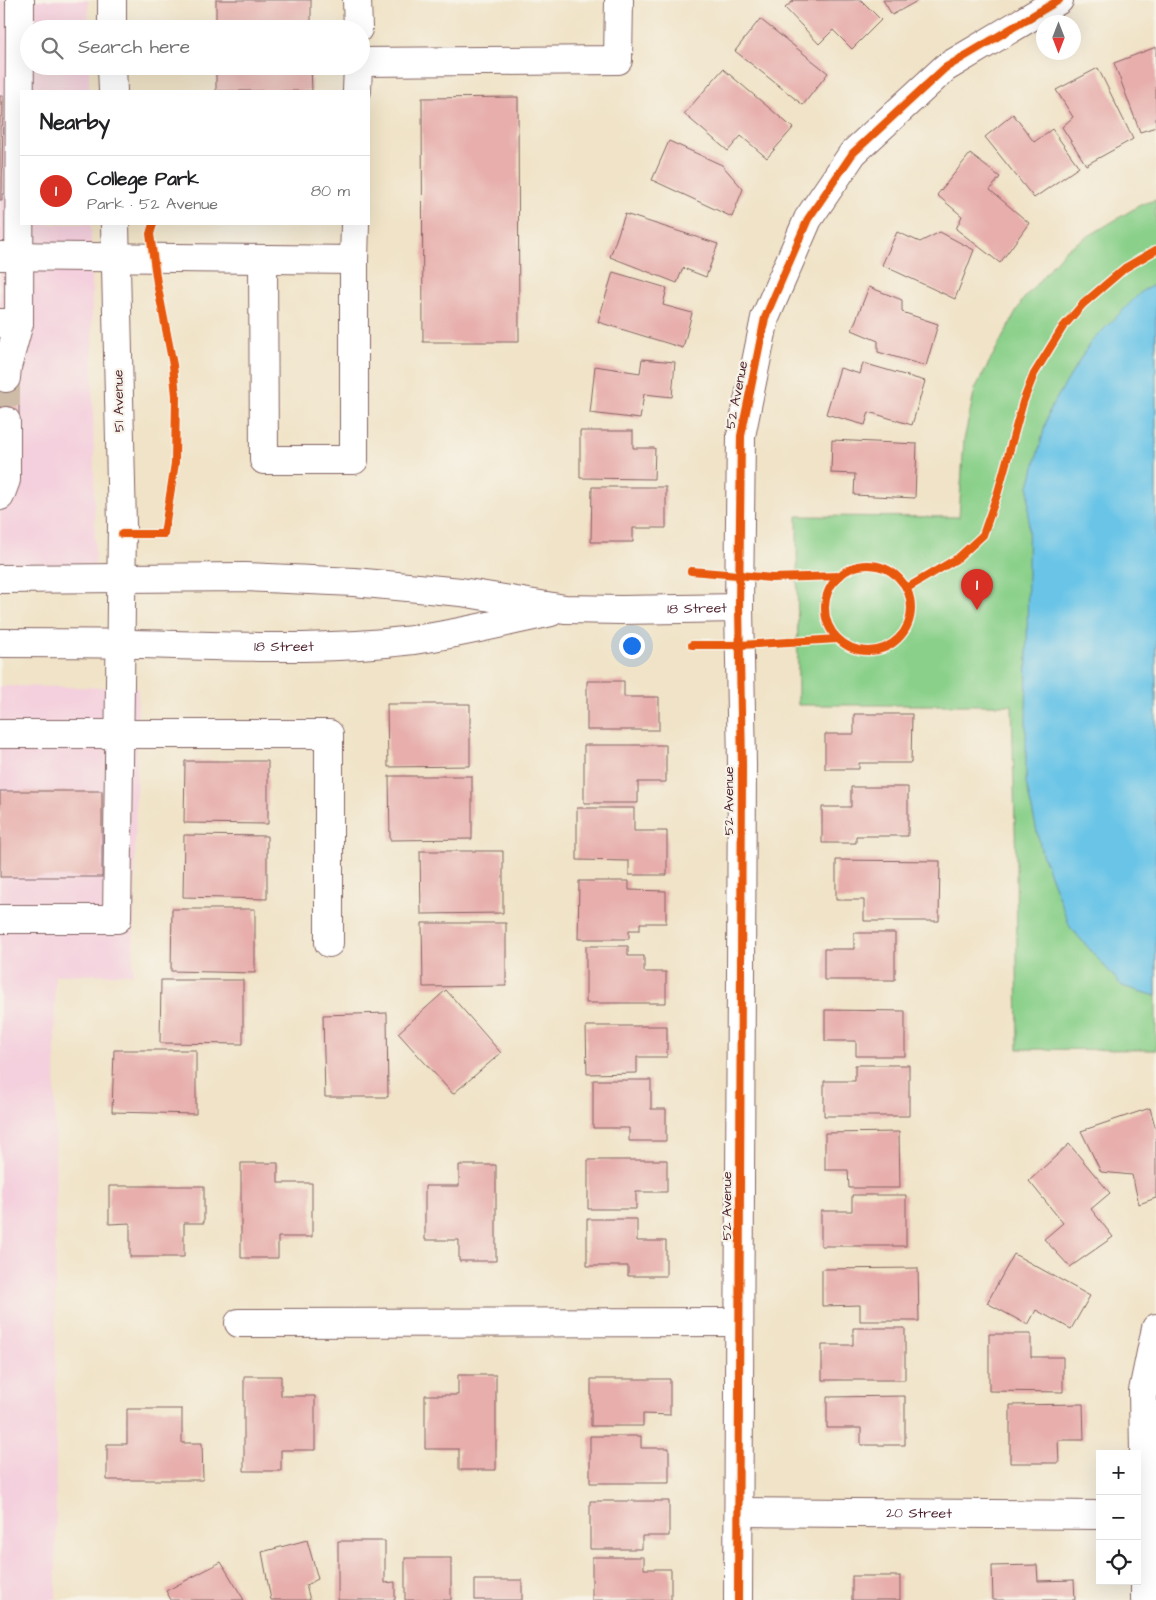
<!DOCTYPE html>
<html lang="en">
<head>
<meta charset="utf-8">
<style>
	:root { --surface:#fff; --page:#f2f2f2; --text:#202124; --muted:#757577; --line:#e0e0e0; --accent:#d93025 }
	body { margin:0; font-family:"Architects Daughter",sans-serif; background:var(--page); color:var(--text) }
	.controls { position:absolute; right:15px; bottom:15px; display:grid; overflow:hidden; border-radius:0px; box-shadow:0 5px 20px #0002 }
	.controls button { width:45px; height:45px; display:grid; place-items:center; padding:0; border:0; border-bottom:1px solid var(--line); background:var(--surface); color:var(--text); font:25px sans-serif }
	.compass { position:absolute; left:1036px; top:15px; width:45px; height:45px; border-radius:50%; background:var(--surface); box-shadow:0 5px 20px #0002; rotate:180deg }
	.you { position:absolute; left:631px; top:645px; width:18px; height:18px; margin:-12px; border:4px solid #fff; border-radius:50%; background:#1a73e8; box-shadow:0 0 0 8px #1a73e833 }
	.badge { display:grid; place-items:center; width:32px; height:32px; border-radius:50%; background:var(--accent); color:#fff; font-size:16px; font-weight:700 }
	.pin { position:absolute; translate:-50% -41px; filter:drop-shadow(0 1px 2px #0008) }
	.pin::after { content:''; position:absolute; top:26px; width:18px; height:15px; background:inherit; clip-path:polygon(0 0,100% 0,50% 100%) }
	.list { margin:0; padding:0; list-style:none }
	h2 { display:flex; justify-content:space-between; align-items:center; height:65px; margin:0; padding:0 20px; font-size:21px }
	h2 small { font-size:16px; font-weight:400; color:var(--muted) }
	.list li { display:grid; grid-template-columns:32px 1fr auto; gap:15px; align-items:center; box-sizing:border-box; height:70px; padding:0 20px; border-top:1px solid var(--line) }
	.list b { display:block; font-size:19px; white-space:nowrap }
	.list p { margin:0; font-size:16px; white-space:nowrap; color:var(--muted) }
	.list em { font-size:16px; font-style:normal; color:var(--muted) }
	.icon { flex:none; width:28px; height:28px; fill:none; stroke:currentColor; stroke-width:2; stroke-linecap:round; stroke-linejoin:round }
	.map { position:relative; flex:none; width:1156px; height:1600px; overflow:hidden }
	.search { position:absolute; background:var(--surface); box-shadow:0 5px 20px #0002; left:20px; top:20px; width:350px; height:55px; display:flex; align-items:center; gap:12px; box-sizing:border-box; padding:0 18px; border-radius:28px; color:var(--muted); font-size:19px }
	.panel { position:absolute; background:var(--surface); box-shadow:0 5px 20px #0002; left:20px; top:90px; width:350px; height:135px; border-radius:0px }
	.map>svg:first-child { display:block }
	.built { fill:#f4cfdd }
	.green { fill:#8ad08a; stroke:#6a785a }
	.water { fill:#69c4e7; stroke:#5a7289 }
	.building { fill:#e7aeac }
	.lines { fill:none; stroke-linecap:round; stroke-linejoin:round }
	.minor-tunnel { stroke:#cfbca8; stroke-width:28; stroke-dasharray:28 14; stroke-linecap:butt }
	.minor-casing { stroke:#846462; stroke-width:30 }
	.minor { stroke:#fff; stroke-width:28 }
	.cycleway-casing { stroke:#f7f3e8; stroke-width:11 }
	.cycleway { stroke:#e8590c; stroke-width:8 }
	.labels { text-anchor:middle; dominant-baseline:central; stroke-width:4.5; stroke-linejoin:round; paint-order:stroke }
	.street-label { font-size:14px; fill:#4a1f2b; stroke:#f7f3e8 }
</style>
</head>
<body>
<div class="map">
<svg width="1156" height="1600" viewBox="0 0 1156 1600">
	<rect width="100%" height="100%" fill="#f7f3e8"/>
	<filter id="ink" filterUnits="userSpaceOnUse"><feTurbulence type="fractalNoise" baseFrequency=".02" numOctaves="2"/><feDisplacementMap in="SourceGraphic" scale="10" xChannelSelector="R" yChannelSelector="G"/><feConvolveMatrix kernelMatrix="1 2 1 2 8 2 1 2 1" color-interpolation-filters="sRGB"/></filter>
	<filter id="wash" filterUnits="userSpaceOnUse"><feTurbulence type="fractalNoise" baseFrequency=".0096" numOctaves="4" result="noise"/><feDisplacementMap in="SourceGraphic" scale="20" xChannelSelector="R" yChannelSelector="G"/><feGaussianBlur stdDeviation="1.12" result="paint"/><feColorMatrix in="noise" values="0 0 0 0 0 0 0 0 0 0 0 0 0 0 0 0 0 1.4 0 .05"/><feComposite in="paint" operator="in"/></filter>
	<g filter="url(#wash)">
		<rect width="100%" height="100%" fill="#f0e3c7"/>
		<g class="built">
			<polygon points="0,0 88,0 89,29 29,29 29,66 89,66 89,91 21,91 21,224 91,224 95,566 0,566"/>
			<polygon points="0,686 138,688 133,974 55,975 56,1600 0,1600"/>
		</g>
		<polygon class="green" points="1156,200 1156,1050 1018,1049 1016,866 1012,705 798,705 797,516 959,517 964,440 975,389 1022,301 1065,250 1142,204"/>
		<polygon class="water" points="1156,284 1156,996 1122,986 1070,927 1042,854 1026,783 1026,719 1029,486 1049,411 1090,343 1142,291"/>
		<g id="blocks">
			<g class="building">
				<rect x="216" y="0" width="95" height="29"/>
				<polygon points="794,0 861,0 881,20 852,49 833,30 819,44 785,8"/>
				<polygon points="883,0 919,0 892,15"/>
				<polygon points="760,19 828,73 803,105 735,51"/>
				<polygon points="1156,47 1156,127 1140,132 1114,63"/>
				<polygon points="216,66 311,66 312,91 216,91"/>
				<polygon points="1098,68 1133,139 1086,165 1062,127 1073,117 1056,90"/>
				<polygon points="723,69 793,128 767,158 741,136 728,151 684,114"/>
				<polygon points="0,96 3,96 2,200 0,200"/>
				<polygon points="518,97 519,342 423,342 422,98"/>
				<polygon points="1013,114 1034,142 1052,129 1079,167 1034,198 985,137"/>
				<polygon points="669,141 722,165 743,189 732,217 652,180"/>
				<polygon points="970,154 1000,177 990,190 1029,223 1000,263 956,229 962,216 937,195"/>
				<polygon points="625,214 718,244 706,277 683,268 677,283 610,257"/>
				<polygon points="897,232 920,242 940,232 974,250 955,299 882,265"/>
				<polygon points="613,272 667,288 663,305 692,313 683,348 598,322"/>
				<polygon points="869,287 902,300 902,312 938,324 926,366 878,352 878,341 852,330"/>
				<polygon points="642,359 675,362 672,397 644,394 640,419 590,413 595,366 640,373"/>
				<polygon points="863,363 925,381 912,425 869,412 865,425 826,414 840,368 860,374"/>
				<rect x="0" y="379" width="19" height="42"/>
				<polygon points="580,431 633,431 633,448 655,448 654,479 580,478"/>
				<polygon points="832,440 917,444 915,498 854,495 855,474 831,473"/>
				<polygon points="592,487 666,487 666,528 633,528 633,542 591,542"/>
				<polygon points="587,681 624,681 624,697 659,697 659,730 587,730"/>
				<polygon points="387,704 470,704 470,766 388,767"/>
				<polygon points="854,714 912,714 911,763 859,763 859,769 825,769 825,734 854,734"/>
				<polygon points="584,745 666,745 666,782 638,782 638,803 584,803"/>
				<polygon points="185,761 268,761 268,824 184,823"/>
				<polygon points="389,776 472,776 472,839 390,840"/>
				<polygon points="851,787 908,787 908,836 856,836 856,843 822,843 822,807 851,807"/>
				<rect x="0" y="791" width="102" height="86"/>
				<polygon points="577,808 634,808 634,831 667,831 667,875 629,875 629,861 577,860"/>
				<polygon points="184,835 267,836 267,899 183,897"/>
				<polygon points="420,851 503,851 503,913 421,914"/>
				<polygon points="836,860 940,861 939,921 864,921 864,900 836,900"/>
				<polygon points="579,881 629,881 629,890 666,891 666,923 640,923 640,930 629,930 629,939 578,939"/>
				<polygon points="172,909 255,909 255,973 171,971"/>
				<polygon points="422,923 506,923 506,986 423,987"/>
				<polygon points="854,933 895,933 895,980 824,980 824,949 854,949"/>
				<polygon points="586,946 628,946 628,956 644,956 644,972 666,972 666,1003 586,1003"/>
				<polygon points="161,980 243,980 243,1044 160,1043"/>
				<polygon points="446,990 501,1053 453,1094 398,1033"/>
				<polygon points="825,1010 905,1011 905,1056 856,1056 856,1041 825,1041"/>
				<polygon points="387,1013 388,1097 325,1097 323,1015"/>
				<polygon points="586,1026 667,1026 667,1057 637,1057 637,1073 587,1074"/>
				<polygon points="114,1050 196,1050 196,1114 112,1112"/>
				<polygon points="855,1065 909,1065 909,1116 824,1116 824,1081 855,1081"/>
				<polygon points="593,1080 651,1080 651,1109 666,1109 666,1141 629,1141 629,1128 593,1128"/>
				<polygon points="1150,1108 1156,1130 1156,1198 1139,1204 1132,1175 1101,1172 1081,1131"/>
				<polygon points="899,1132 900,1188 849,1188 848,1170 825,1170 825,1133"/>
				<polygon points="1069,1144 1110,1193 1091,1209 1113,1237 1070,1267 1044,1239 1063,1223 1029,1181"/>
				<polygon points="588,1160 667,1160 667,1192 636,1192 636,1209 588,1209"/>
				<polygon points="241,1163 278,1163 278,1183 312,1183 312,1237 278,1237 278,1258 241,1258"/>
				<polygon points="459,1165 496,1165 496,1261 459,1261 459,1240 425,1240 425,1186 459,1186"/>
				<polygon points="109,1186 204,1186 204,1223 184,1223 184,1257 130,1257 130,1223 109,1224"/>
				<polygon points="852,1195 906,1195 906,1246 821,1246 821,1211 852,1211"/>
				<polygon points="587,1219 637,1219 637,1241 666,1241 666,1276 628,1276 628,1266 587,1266"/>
				<polygon points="1014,1254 1090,1296 1071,1329 1036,1310 1028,1325 987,1303"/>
				<polygon points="918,1268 919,1321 860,1321 860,1305 822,1306 822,1269"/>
				<polygon points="853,1328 905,1328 905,1380 822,1380 822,1345 853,1345"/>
				<polygon points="989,1334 1031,1334 1031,1357 1063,1357 1063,1392 989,1391"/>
				<polygon points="458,1375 496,1375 496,1470 459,1470 459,1449 425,1449 425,1395 458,1395"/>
				<polygon points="244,1376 281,1376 281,1396 315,1396 315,1450 281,1450 281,1471 244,1471"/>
				<polygon points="591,1379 670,1379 670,1415 643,1414 643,1426 591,1426"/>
				<polygon points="905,1396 905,1445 861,1445 861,1428 827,1428 827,1397"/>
				<polygon points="1083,1404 1084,1440 1058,1440 1059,1463 1010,1463 1010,1405"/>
				<polygon points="127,1409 182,1409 182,1443 202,1443 203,1480 107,1480 107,1444 127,1444"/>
				<polygon points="590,1436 641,1436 641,1448 669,1448 669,1483 590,1483"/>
				<polygon points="590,1501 669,1501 669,1536 642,1536 642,1549 590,1549"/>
				<polygon points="307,1540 318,1579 306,1585 310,1600 271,1600 262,1552"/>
				<polygon points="338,1541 385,1541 385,1583 395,1582 395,1600 338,1600"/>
				<polygon points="592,1557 644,1557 644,1569 671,1569 671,1600 592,1600"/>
				<rect x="405" y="1558" width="46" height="42"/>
				<polygon points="221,1562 244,1600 171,1600 166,1591"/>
				<polygon points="1037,1565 1038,1581 1074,1580 1075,1600 993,1600 992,1566"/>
				<rect x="852" y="1576" width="48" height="24"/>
				<rect x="475" y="1580" width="47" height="20"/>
			</g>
		</g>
	</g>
	<g filter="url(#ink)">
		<use href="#blocks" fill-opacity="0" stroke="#846462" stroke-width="1"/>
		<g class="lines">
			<polyline class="minor-tunnel" points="6,378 6,421"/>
			<g class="minor-casing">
				<g id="minor">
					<polyline points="112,0 112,29"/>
					<polyline points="357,0 358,29"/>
					<polyline points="361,62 618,60 619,0"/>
					<polyline points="112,66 113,91"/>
					<polyline points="357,91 358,66"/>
					<polyline points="0,256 354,260 355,224"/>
					<polyline points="263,259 264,460 354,460 354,260"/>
					<polyline points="0,323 19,323 20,0"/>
					<polyline points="6,378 7,367 19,323"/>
					<polyline points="0,496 6,480 6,421"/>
					<path id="s1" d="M0,579L245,577L354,582L461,592L565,609L621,610L739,608"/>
					<path id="s2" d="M0,643C58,643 116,643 175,645C254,647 334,650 413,640C460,634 505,622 551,612"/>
					<polyline points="0,734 329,734 329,943"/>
					<polyline points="0,919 117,919 122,526 115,224"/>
					<polyline points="239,1323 739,1322"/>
					<path id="s3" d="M739,1512L1100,1515"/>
					<polyline points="738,1600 742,765 739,608 741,436 765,318 808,219 853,153 945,68 1059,0"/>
					<polyline points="1145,1600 1145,1514 1143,1391 1156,1328"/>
				</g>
			</g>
			<use href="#minor" class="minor"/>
			<g class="cycleway-casing">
				<g id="cycleway">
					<polyline points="122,534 164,534 175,463 176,396 173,365 157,283 150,234 153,224"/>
					<circle cx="868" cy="608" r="43"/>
					<polyline points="691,571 772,578 840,576"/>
					<polyline points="907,588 958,558 983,535 998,492 1023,402 1034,374 1063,327 1083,304 1125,268 1156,250"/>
					<polyline points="692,645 740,645 838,639"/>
					<polyline points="738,1600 742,765 739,608 741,436 765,318 808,219 853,153 945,68 1059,0"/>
				</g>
			</g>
			<use href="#cycleway" class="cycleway"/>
		</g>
	</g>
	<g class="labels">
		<g class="street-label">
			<text transform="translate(737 395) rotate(-79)">52 Avenue</text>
			<text transform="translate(119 401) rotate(-91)">51 Avenue</text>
			<text stroke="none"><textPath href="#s1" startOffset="699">18 Street</textPath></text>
			<text stroke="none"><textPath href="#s2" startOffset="284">18 Street</textPath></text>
			<text transform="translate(729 801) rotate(-90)">52 Avenue</text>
			<text transform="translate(727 1206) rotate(-90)">52 Avenue</text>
			<text stroke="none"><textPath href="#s3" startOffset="180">20 Street</textPath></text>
		</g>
	</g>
</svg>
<div class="controls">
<button>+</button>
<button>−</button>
<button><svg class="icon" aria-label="locate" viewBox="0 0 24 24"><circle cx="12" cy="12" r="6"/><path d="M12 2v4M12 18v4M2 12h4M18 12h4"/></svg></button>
</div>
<svg class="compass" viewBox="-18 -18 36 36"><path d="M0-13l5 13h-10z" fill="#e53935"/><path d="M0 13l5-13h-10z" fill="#757577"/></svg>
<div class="you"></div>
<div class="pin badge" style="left:977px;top:610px">1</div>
<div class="search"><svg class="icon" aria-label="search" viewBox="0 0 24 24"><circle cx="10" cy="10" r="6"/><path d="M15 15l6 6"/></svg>Search here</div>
<section class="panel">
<h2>Nearby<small></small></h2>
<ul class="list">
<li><span class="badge">1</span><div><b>College Park</b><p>Park · 52 Avenue</p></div><em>80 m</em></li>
</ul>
</section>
</div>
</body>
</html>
